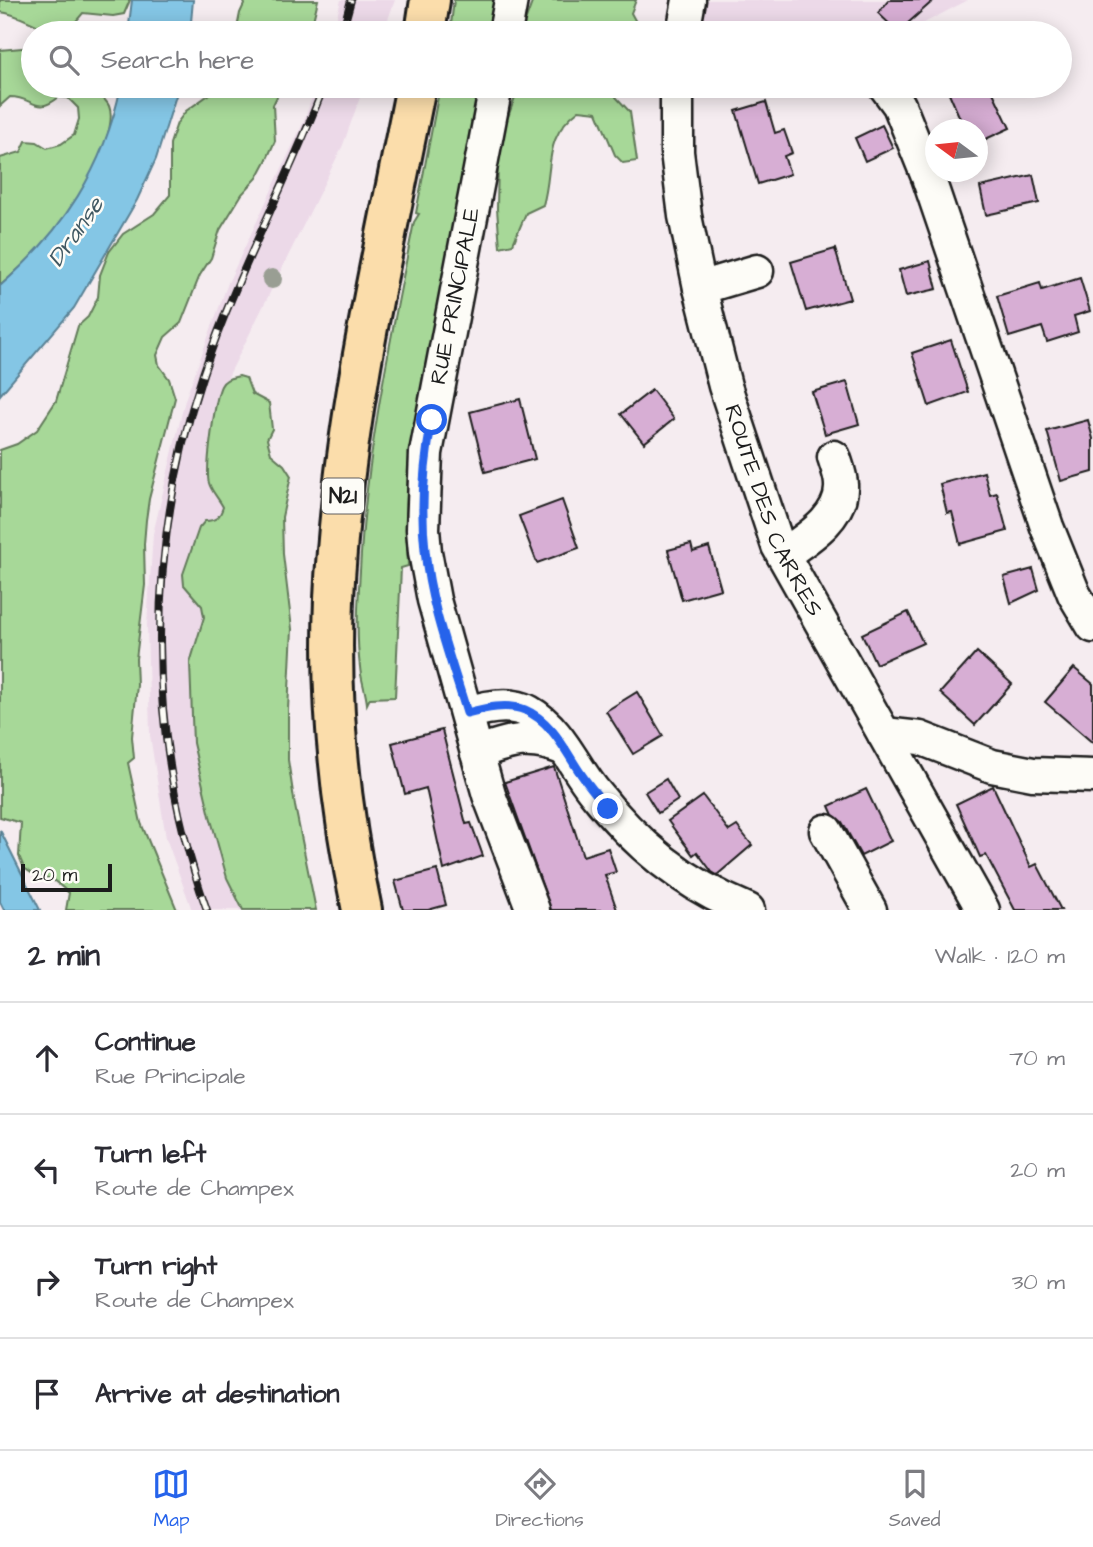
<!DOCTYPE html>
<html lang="en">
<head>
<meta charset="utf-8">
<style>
	:root { --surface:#fff; --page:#f2f2f3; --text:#2b2b33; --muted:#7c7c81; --line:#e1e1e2; --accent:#2563eb }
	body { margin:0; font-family:"Architects Daughter",sans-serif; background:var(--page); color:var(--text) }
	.compass { position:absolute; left:925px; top:119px; width:63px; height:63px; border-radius:50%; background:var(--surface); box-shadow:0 4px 18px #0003; rotate:285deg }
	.scale { position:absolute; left:21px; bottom:18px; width:91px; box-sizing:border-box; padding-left:7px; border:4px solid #1c1c1c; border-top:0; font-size:19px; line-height:24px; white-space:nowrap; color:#1c1c1c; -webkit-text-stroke:5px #fdfcf7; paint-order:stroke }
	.stop { position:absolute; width:21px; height:21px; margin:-16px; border:5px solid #2563eb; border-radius:50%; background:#fff }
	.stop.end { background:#2563eb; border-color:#fff; box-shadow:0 2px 7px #0008 }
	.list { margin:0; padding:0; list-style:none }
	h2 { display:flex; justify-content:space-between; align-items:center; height:91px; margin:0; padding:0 28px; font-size:30px }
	h2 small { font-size:23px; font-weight:400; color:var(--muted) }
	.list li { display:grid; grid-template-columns:46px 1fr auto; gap:21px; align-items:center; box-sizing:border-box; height:112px; padding:0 28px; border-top:2px solid var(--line) }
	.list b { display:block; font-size:26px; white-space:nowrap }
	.list p { margin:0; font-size:23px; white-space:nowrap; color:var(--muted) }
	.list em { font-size:23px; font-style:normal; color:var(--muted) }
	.icon { flex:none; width:38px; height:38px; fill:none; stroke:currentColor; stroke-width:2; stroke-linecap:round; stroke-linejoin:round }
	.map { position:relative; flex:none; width:1093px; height:910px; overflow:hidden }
	.search { position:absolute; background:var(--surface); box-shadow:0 4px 18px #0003; left:21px; right:21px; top:21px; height:77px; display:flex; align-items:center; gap:18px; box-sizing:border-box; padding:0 24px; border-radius:38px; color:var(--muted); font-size:26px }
	.sheet { height:539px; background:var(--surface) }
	nav { display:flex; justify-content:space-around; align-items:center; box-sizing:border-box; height:98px; border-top:2px solid var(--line); background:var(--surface); font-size:19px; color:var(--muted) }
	nav a { display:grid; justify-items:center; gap:4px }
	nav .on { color:var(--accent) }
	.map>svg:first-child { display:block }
	.built { fill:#ecd9e8 }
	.green { fill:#a7d898; stroke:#627a5a; stroke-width:2 }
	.water { fill:#84c6e5; stroke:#5a8295; stroke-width:2 }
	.building { fill:#d7aed4; stroke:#1c1c1c; stroke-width:2 }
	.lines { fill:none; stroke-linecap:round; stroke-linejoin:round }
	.minor-casing { stroke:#1c1c1c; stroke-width:37 }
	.major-casing { stroke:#1c1c1c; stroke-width:44 }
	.minor { stroke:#fdfcf7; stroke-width:32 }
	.major { stroke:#fbddab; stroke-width:38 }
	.rail-casing { stroke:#1c1c1c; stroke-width:8 }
	.rail { stroke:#fdfcf7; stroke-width:5; stroke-dasharray:16; stroke-linecap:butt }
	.tree { fill:#999e93 }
	.route { stroke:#2563eb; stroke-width:9 }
	.labels { text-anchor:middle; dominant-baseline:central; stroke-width:5; stroke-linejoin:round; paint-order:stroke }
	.shield { fill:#fdfcf7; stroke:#605f5e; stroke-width:2 }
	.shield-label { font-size:21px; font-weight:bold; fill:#1c1c1c }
	.street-label { font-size:23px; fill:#1c1c1c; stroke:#fdfcf7 }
	.water-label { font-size:24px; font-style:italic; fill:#405862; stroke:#fdfcf7 }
</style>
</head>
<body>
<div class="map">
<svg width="1093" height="910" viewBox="0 0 1093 910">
	<rect width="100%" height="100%" fill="#f5ecf0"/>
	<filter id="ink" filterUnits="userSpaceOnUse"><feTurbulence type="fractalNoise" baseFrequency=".0143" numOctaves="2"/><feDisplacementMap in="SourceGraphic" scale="14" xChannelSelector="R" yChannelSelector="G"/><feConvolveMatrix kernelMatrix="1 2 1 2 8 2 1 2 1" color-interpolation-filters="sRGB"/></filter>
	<g filter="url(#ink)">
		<g class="built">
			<polygon points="341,0 395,0 383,33 333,33"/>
			<polygon points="707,0 968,0 905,33 836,33 823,27 771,23 752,23 736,33 694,33"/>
			<polygon points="316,86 364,86 343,145 250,333 227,379 221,386 208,463 209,483 223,506 220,516 199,528 183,574 184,585 202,606 204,617 190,663 193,743 210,816 227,878 243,910 192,910 166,838 150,735 147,625 153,534 185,400 228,283 304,121"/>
		</g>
		<g class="green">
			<path d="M0,0H130L124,14L113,16L83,13L66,33C41,33 24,14 0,12Z"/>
			<polygon points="246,0 318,0 310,33 236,33 240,13"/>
			<polygon points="454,0 495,0 489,33 450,33"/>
			<polygon points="533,0 636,0 631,13 642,33 521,33"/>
			<path d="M33,47V86H91C96,92 106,99 109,106C120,133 73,210 54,232C38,251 19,269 0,286V158L21,152L26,141L37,142L47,148L61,144L74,135L79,119L78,108L68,98L59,97C36,116 34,97 10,97L0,106V50Z"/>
			<polygon points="217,86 282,86 273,105 275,141 266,161 257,178 242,194 220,230 211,258 200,275 181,323 165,337 157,355 159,365 169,379 175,398 149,499 146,520 144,544 145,585 136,659 137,685 132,737 134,758 128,763 141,823 177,910 66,910 69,893 52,879 36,876 24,868 19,856 21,823 0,817 0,450 17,444 37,430 56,401 78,326 88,317 98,297 100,275 109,252 123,234 154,214 170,195 170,144 177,123 186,111 214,91"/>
			<path d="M440,86H479L408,469L406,523L408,566L401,568L395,697L370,698L367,704C366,692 361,680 360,667C356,636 358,602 360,571C366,453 391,338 414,222L419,214L416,213Z"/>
			<path d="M519,86H619L616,97L630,112L637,161L623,163L615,155L597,112L579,110C542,138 554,166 543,205L526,213L513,244L500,247L497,209L498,159L501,137Z"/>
			<path d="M239,376L246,378L252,394L269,403L272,429L267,439L271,454L284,465L291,476L282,517L283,554L292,629L288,710V760L295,806L316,910H243L227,878L210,816L193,743L190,663L204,617L202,606L184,585L183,574L199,528L205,521C216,521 220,517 223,507C219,499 211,491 209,483C205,471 215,398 221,386C225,378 232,378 239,376Z"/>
		</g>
		<g class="water">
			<polygon points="132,0 193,0 190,33 128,33"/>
			<path d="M121,86H179L156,159L137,200L74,308L0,395V286C63,231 104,168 121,86Z"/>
			<polygon points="0,830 40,910 4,910 0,902"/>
		</g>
		<g class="building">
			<polygon points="889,0 934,0 898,32 878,13"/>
			<polygon points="965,86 990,86 1010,128 977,143 977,130 965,130 949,93"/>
			<polygon points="766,102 775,133 784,130 792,153 784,156 790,174 758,184 736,111"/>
			<polygon points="882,125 893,148 865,161 855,138"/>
			<polygon points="1033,175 1039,203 986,215 980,187"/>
			<polygon points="835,249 850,299 806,311 791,262"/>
			<polygon points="930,261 937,289 906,296 899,270"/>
			<polygon points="1080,278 1090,311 1074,316 1078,332 1047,342 1042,327 1009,337 997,296 1040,283 1042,290"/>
			<polygon points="951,340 968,392 929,406 912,353"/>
			<polygon points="847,382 859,424 825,434 812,392"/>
			<polygon points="652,390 674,419 644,443 621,414"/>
			<polygon points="520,399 535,459 485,472 470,412"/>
			<polygon points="1088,420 1093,439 1093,472 1061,481 1047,431"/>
			<polygon points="984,472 990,495 997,493 1007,531 960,544 952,512 947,513 940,484"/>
			<polygon points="562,500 579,548 537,563 519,516"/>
			<polygon points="691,544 693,552 709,547 721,589 682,600 668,550"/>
			<polygon points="1033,569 1039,590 1011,603 1004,577"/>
			<polygon points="908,612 923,643 876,664 862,634"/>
			<polygon points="977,652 1012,684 975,725 940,693"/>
			<polygon points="1074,668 1093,684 1093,743 1045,702"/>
			<polygon points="637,692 663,736 633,754 606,711"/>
			<polygon points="442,730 466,824 471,823 483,856 444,870 426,788 405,794 392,743"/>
			<polygon points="554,767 583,856 608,848 616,872 605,875 617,910 551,910 505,782"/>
			<polygon points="666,779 678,800 658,813 645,792"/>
			<polygon points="993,786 1031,867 1037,864 1061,910 1015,910 986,855 980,857 956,804"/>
			<polygon points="866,789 891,841 861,856 842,822 833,815 829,806"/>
			<polygon points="703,796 729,831 737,826 752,845 717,875 712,872 697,852 693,855 668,821"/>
			<polygon points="437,870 446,905 428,910 403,910 395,881"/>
		</g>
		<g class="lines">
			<g class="minor-casing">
				<g id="minor">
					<polyline points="505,33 511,0"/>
					<polyline points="683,33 689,0"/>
					<polyline points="496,86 426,453 423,529 425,552 434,600 477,753 489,795 533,910"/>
					<path id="s1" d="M677,86V152L685,216L700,288L725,386L778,546L983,910"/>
					<polyline points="885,86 899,105 928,177 1047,527 1074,594 1093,626"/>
					<polyline points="700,288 757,271"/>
					<path d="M783,555C806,539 843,517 841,485C841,476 837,466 834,457"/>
					<path d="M467,713C486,707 511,702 529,712C559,729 573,765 593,790C636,845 684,884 748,910"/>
					<polyline points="884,734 920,738 992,766 1033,774 1093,776"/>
					<path d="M477,753C511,740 531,735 565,749"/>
					<polyline points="826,831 870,910"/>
				</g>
			</g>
			<g class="major-casing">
				<g id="major">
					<polyline points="425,33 430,0"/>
					<path d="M362,910C337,794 327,670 337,551C349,394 386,240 416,86"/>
				</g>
			</g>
			<use href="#minor" class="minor"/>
			<use href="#major" class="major"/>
			<g class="rail-casing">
				<g id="rail">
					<polyline points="342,33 351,0"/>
					<path d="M207,910C145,738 145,547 203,374C236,275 287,183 324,86"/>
				</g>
			</g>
			<use href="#rail" class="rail"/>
		</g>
		<circle class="tree" cx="272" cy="279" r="10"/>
	</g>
	<g class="lines" filter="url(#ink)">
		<path class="route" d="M432,420C424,463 420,506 425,550C430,605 451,660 467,713C485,708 507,703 525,710C552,721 566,752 581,774C589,786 599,797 608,809"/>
	</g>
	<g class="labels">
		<rect class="shield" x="322" y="478.5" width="42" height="35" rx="5"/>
		<g class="shield-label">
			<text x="343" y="496">N21</text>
		</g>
		<g class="street-label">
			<text transform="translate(455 296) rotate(-79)">RUE PRINCIPALE</text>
			<text stroke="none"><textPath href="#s1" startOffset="439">ROUTE DES CARRES</textPath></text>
		</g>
		<g class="water-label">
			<text transform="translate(76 232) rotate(-55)">Dranse</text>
		</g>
	</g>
</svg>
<svg class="compass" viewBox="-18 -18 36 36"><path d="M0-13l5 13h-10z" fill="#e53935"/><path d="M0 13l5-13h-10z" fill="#7c7c81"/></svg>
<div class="scale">20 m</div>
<div class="stop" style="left:432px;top:420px"></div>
<div class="stop end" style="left:608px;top:809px"></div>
<div class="search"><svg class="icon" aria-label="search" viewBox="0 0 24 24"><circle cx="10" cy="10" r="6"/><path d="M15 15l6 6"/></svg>Search here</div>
</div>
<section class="sheet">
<h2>2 min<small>Walk · 120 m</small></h2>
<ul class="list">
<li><svg class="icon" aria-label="ahead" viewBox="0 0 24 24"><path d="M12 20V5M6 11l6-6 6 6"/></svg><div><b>Continue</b><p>Rue Principale</p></div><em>70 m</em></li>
<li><svg class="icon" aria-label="left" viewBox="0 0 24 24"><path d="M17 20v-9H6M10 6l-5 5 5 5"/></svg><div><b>Turn left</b><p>Route de Champex</p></div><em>20 m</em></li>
<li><svg class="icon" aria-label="right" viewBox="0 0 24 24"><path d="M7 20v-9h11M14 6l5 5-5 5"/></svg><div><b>Turn right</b><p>Route de Champex</p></div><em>30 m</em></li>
<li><svg class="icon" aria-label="arrive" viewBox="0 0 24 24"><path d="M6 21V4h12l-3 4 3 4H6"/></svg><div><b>Arrive at destination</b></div></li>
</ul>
</section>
<nav>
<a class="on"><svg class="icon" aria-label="map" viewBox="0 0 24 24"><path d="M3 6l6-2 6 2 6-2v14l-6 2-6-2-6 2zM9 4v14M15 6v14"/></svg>Map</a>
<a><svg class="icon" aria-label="directions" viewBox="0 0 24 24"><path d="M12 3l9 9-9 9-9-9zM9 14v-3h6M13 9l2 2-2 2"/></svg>Directions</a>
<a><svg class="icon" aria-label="saved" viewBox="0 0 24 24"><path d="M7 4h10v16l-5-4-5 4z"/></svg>Saved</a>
</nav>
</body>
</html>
